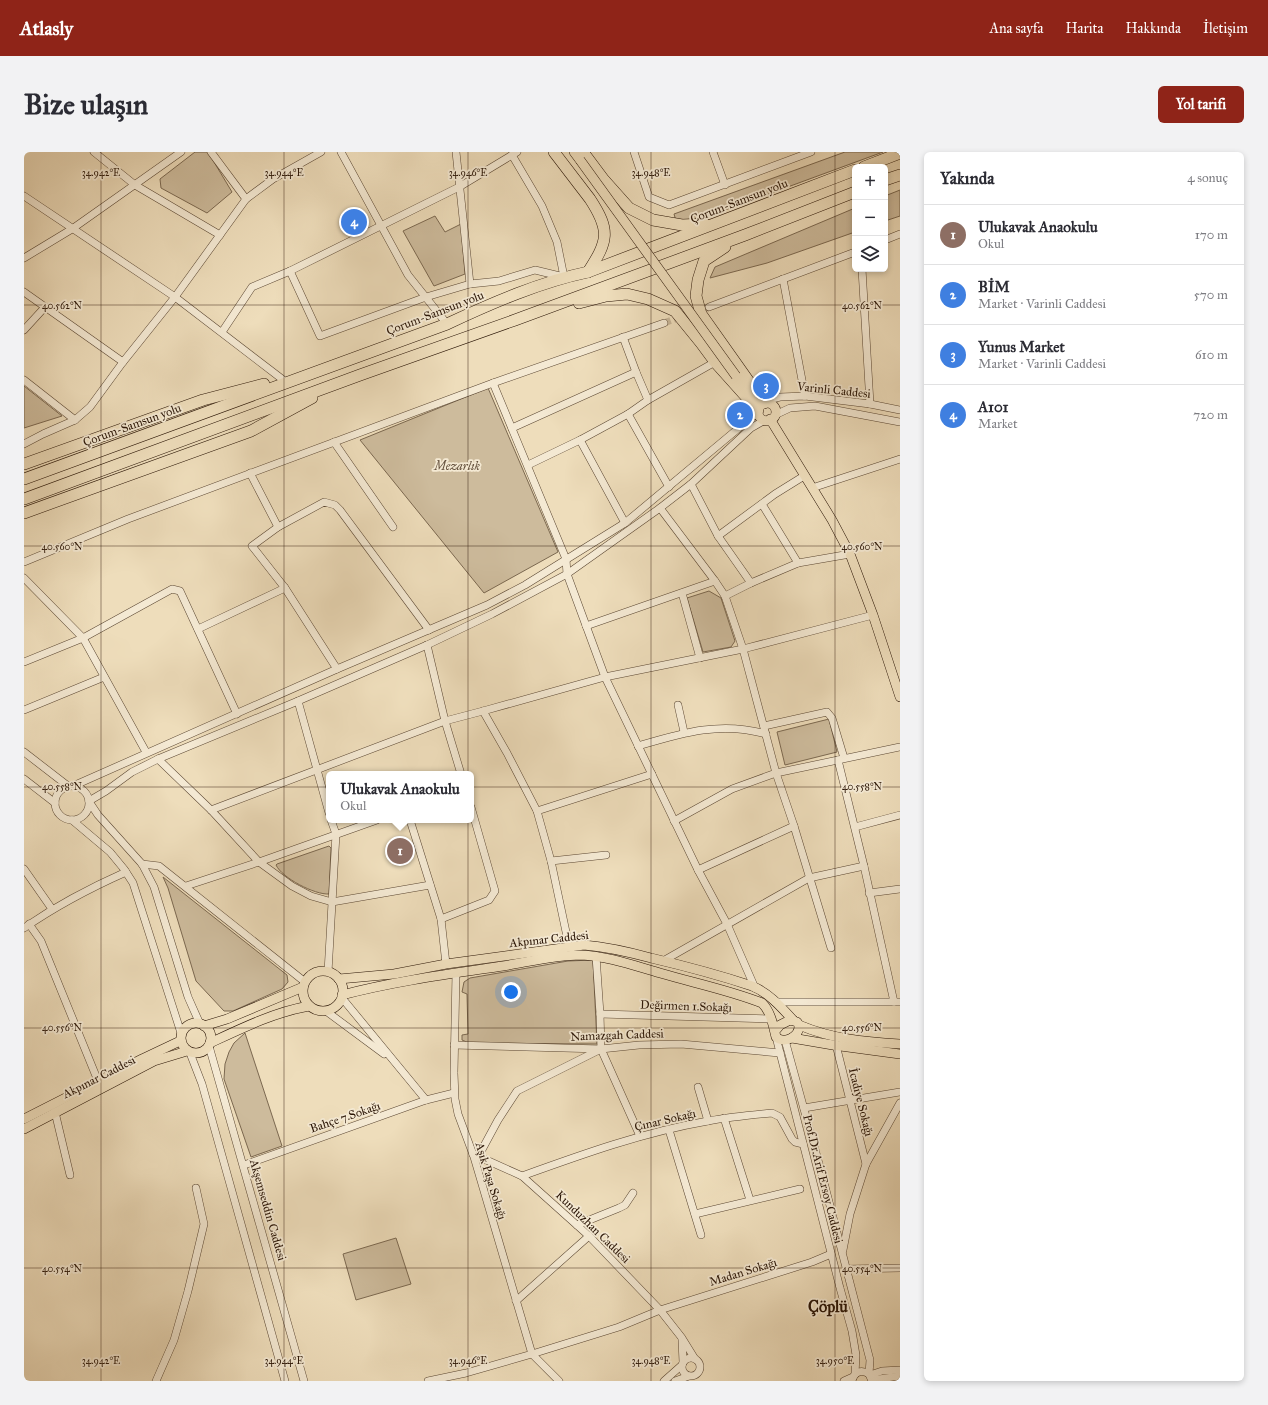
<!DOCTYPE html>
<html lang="tr">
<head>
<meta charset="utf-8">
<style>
	:root { --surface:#fff; --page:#f2f2f3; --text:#2b2b33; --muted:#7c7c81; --line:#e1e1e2; --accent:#8f2418 }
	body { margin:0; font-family:"IM FELL Great Primer",serif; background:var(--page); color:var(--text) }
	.controls { position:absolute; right:12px; top:12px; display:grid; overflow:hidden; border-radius:6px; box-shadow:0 2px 6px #0003 }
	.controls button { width:36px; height:36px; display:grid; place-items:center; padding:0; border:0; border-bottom:1px solid var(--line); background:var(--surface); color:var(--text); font:20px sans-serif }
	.you { position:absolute; left:487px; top:840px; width:14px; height:14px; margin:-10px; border:3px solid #fff; border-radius:50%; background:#1a73e8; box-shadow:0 0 0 6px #1a73e833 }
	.badge { display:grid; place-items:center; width:26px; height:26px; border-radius:50%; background:var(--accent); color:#fff; font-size:13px; font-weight:700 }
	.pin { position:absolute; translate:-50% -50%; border:2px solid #fff; box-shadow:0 1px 4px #0006 }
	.popup { position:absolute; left:302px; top:619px; width:148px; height:52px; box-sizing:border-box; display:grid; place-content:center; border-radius:6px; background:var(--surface); filter:drop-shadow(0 1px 3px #0005); font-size:13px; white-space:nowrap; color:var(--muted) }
	.popup b { font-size:15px; color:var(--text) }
	.popup::after { content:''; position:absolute; left:50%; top:100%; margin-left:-8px; border:8px solid transparent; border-top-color:var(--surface) }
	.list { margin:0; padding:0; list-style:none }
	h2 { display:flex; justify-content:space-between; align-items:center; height:52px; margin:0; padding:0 16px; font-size:17px }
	h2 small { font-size:13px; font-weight:400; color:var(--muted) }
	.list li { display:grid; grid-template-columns:26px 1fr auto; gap:12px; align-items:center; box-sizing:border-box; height:60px; padding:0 16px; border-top:1px solid var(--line) }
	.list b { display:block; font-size:15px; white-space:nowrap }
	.list p { margin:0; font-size:13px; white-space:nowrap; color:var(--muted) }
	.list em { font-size:13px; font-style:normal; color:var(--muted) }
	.icon { flex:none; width:22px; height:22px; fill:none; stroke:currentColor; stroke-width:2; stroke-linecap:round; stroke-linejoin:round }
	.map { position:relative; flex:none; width:876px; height:1229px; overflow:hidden; border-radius:6px }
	header { display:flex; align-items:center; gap:24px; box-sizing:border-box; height:56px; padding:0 20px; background:var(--accent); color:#fff }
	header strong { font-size:19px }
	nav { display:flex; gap:22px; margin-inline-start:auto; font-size:14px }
	.intro { display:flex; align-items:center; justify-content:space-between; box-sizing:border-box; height:96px; padding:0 24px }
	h1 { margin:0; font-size:28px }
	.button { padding:10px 18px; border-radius:6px; background:var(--accent); color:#fff; font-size:14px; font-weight:700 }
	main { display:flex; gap:24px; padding:0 24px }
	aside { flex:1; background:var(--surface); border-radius:6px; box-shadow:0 2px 6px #0003 }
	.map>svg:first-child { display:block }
	.green { fill:#cdbb9c; stroke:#7b6850 }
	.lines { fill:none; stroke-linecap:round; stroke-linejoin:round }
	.minor-tunnel { stroke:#c7b597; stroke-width:7; stroke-dasharray:7 3.5; stroke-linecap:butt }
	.minor-casing { stroke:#5a4632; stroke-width:8 }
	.major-casing { stroke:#291405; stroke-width:10 }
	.highway-casing { stroke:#291405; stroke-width:12 }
	.minor { stroke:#f4e9d3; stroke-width:7 }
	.major { stroke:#edb; stroke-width:9 }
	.highway { stroke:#edb; stroke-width:11 }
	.major-bridge-casing { stroke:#291405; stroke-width:10; stroke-linecap:butt }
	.major-bridge { stroke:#edb; stroke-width:9 }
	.ticks { fill:none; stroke:#291405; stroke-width:1; stroke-opacity:0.45 }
	.labels { text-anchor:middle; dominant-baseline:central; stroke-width:3.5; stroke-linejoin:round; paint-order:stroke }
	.street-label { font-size:12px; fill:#291405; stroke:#f4e9d3 }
	.park-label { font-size:12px; font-style:italic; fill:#624e3a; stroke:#f4e9d3 }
	.district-label { font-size:16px; font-weight:bold; fill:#291405; stroke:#f4e9d3 }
	.ticks-label { font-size:10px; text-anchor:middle; fill:#291405; stroke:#f4e9d3; stroke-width:3.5; stroke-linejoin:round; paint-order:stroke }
</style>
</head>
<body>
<header>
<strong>Atlasly</strong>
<nav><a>Ana sayfa</a><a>Harita</a><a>Hakkında</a><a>İletişim</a></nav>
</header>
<div class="intro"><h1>Bize ulaşın</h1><a class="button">Yol tarifi</a></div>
<main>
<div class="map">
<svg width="876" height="1229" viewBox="0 0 876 1229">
	<rect width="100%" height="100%" fill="#edb"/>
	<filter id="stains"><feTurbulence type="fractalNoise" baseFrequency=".005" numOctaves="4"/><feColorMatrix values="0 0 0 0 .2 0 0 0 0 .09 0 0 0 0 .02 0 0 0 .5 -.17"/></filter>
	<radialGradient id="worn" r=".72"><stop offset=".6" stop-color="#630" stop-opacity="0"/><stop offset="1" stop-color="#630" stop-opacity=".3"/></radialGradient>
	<g class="green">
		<polygon points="171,0 184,0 208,40 183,61 137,36 136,27"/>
		<polygon points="821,0 859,0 682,65 652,69 650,62"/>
		<polygon points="876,38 876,64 861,69 861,44"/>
		<polygon points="831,56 831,80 743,111 686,126 691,115"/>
		<polygon points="411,64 421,80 437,72 441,122 410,134 379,79"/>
		<polygon points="0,234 38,264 0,276"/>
		<polygon points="464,236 534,400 460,441 336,288"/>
		<polygon points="685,439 697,446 711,489 707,495 679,500 663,446"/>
		<polygon points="805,567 813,600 761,613 753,580"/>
		<path d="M305,694L307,696L305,742C291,743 258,726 252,713L253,712Z"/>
		<polygon points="139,725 263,823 264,830 258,837 209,859 200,859 172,829 144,736"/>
		<polygon points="569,808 573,892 445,891 438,888 438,883 444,882 443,842 438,840 440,830 446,826 544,809"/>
		<polygon points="221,881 258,994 227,1005 200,927 201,912 205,900 210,891"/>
		<polygon points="372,1086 387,1132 332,1148 319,1102"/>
	</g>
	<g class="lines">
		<polyline class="minor-tunnel" points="640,171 659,164"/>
		<g class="minor-casing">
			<g id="minor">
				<polyline points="70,0 111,33 196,83"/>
				<polyline points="187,0 222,47"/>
				<polyline points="317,0 384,123 423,172"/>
				<polyline points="432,0 446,132"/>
				<polyline points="610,0 625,45 645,53 787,0"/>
				<polyline points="689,0 701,33"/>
				<polyline points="0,44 151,145 258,227"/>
				<polyline points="861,88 876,82"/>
				<polyline points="0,106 48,77 157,0"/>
				<polyline points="838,117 846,252"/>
				<polyline points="266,119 296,184 402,145 446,132 475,129 511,118 540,125 533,90 518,54 488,3"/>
				<polyline points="759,127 781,244"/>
				<polyline points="0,140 99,210 151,145 222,47 249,27 297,0"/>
				<polyline points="685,155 831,100"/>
				<polyline points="0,178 21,155"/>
				<polyline points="198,180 228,135 266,119 435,35 493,0"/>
				<polyline points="599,185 612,220 624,248"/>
				<polyline points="0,228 51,268"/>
				<polyline points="469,231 542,407 543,422 581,525 674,718 703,772 731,836"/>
				<polyline points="743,251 748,247 756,245 781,244 846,252 876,258"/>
				<polyline points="604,262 645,335"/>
				<polyline points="751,263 766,256 791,254 876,270"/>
				<polyline points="488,276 612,220"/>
				<polyline points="556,288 601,371"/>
				<polyline points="310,290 369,375"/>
				<polyline points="0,292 19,282 51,268 66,255 99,210"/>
				<polyline points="504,313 556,288 604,262 624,248 691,210"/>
				<polyline points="226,321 254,375"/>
				<polyline points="667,332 694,384 727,431"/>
				<polyline points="788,336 876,307"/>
				<polyline points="738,352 774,411"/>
				<polyline points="636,356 691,429 701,444 719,497 752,621 770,674 807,796"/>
				<polyline points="694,384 751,342 780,324"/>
				<polyline points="0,410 104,367 469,231 640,171"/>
				<polyline points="0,426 59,486 122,600"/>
				<polyline points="658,441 676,506"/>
				<polyline points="701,444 727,431 774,411 826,402"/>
				<polyline points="562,474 691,429"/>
				<polyline points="174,477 261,436"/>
				<polyline points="403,493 421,569 437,622"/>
				<polyline points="0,510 59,486 148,437 156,439 213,562"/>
				<polyline points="313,517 261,436 228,394 254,375 300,350 311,353 316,358 405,478"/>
				<polyline points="274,549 305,661"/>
				<polyline points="654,553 660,580"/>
				<polyline points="0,558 80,525"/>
				<polyline points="459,559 483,601 513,659 527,709 545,794"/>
				<polyline points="740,574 803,560 808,566 820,606"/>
				<path d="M614,594C658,581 696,569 742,582"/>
				<polyline points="0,600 44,634"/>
				<polyline points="134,607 187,658 235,710 268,734 287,744 308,750 406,733"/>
				<polyline points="814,608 840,714 870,850"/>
				<polyline points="0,627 31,651"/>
				<circle cx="48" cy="651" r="17"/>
				<polyline points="49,634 313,517 463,453 501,433 601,371 734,260"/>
				<polyline points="65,649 82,639 108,620 134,607 274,549 403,493 468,462 543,422 636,356 667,332 727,276 741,268"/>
				<polyline points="66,651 74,663 118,712 130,735 164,845 176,872"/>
				<polyline points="187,658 421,569 459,559 581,525 719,497 849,463"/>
				<polyline points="513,659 628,622"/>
				<polyline points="48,668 86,700 100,717 109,731 157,881"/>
				<polyline points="386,668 417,767 422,812"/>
				<polyline points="650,669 708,637 752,621 876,595"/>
				<polyline points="831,675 876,663"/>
				<polyline points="527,709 582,703"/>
				<polyline points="118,712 135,714 281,830"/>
				<polyline points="0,717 28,757"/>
				<polyline points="674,718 770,674"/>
				<polyline points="162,734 235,710 353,668"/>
				<polyline points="845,741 876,737"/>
				<polyline points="417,767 465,748 471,739 447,655"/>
				<polyline points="5,772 17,789 74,929"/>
				<path d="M0,776C32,754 66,736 102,720"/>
				<polyline points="572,804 576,862 577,897 616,984"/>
				<polyline points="639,809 785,726 840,714"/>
				<polyline points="304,820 312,682 307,668"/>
				<polyline points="432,821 430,921 431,947 434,962 450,1005 508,1202 535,1229"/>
				<polyline points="318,846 402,948"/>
				<polyline points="751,850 876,850"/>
				<polyline points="302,859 360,902"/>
				<polyline points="576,862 747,867"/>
				<polyline points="752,885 816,1136 828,1179 832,1203 831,1222"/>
				<polyline points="761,888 797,1019 846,1208 845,1222"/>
				<polyline points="430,893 577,897 615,893 657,892 756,901"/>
				<polyline points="812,893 842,1012"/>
				<polyline points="185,894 280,1229"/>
				<polyline points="166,901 178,932 261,1229"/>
				<polyline points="674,935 684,969"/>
				<polyline points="780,956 876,940"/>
				<polyline points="31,960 46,1023"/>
				<polyline points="700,966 726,1048"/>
				<polyline points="645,978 677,1083"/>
				<polyline points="449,1002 498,1024 565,1084 636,1158 658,1186 671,1207"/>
				<polyline points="454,1005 474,968 493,939 575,898"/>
				<polyline points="220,1013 402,948 430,941"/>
				<path d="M498,1024C559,1002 620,980 684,969C705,965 726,963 748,961L756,965L768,987L771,990L779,992"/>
				<polyline points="671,1062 776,1037"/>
				<polyline points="553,1073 595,1056 601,1053 609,1041"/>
				<polyline points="819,1098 826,1062 842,1012 876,951"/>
				<polyline points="822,1117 876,1116"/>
				<polyline points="492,1149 565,1084"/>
				<polyline points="658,1188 659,1210"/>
				<circle cx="667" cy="1215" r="9"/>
				<polyline points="846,1223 858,1219 876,1218"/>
				<polyline points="848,1228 876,1224"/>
				<polyline points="132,1229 150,1188 164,1139 180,1072 172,1036"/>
				<polyline points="404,1229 442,1221 508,1202 595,1175 636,1158 788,1110 807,1102"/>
				<polyline points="640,1229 658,1213"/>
				<polyline points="651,1229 665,1224"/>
				<polyline points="820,1229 829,1225"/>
				<path d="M828,1229C830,1220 837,1217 845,1222L848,1229"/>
			</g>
		</g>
		<g class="major-casing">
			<g id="major">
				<polyline points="550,0 556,8"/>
				<polyline points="712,224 733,249"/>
				<circle cx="743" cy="260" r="9"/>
				<polyline points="746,267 808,368 826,402 849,463 876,545"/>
				<circle cx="299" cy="839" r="20"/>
				<path d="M315,827L370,822L422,812L560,793C583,795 605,800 627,806C661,814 695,823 728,834C745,841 757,855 769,868"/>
				<path d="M318,843C371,829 425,822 479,814C504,810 531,803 557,803C584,804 611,814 636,821C670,831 705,838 738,851C747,860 749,873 752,885C761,893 776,884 775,873L773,870L766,868L756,873L751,879"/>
				<circle cx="172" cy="886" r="15"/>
				<path d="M775,873C808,887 841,890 876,892"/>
				<polyline points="180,874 203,867 279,835"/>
				<polyline points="768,886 809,893 876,902"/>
				<path d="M186,891C218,876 251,860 285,854"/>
				<polyline points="0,967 118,907 156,889"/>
				<polyline points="0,977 130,909 163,899"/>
			</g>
		</g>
		<g class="highway-casing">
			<g id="highway">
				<path d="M530,0L566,47C587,79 584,89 564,120"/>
				<polyline points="559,0 580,28 605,56 629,68 658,73 681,72"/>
				<polyline points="840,15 876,1"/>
				<polyline points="861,28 876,23"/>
				<polyline points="701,95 680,109 674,128 672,144 677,162 740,251"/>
				<polyline points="555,151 582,144 603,142 624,147 651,159 677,191 691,210 734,258"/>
				<polyline points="0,312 179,248 240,232"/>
				<path d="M0,327L423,172C468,151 516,130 564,120L831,18"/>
				<polyline points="0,347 336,223 491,168 721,83 831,40"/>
				<polyline points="0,361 227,279 288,246"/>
			</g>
		</g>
		<use href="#minor" class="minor"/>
		<use href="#major" class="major"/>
		<use href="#highway" class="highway"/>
		<g class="major-bridge-casing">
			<polyline id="major-bridge" points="556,8 712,224"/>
		</g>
		<use href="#major-bridge" class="major-bridge"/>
	</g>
	<path class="ticks" d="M77,0V1229M260,0V1229M444,0V1229M627,0V1229M811,0V1229M0,153H876M0,394H876M0,635H876M0,876H876M0,1116H876"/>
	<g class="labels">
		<g class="street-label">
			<text transform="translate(715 49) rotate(-21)">Çorum-Samsun yolu</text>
			<text transform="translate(411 161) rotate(-21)">Çorum-Samsun yolu</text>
			<text transform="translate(810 238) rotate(6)">Varinli Caddesi</text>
			<text transform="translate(108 273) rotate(-20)">Çorum-Samsun yolu</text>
			<text transform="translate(525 787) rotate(-6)">Akpınar Caddesi</text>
			<text transform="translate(662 854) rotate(2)">Değirmen 1.Sokağı</text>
			<text transform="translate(593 883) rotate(-2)">Namazgah Caddesi</text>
			<text transform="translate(75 925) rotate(-27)">Akpınar Caddesi</text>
			<text transform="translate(837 950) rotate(76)">İcadiye Sokağı</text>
			<text transform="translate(321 965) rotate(-19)">Bahçe 7.Sokağı</text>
			<text transform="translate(641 968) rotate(-13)">Çınar Sokağı</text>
			<text transform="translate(799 1027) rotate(76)">Prof.Dr.Arif Ersoy Caddesi</text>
			<text transform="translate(467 1029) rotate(73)">Aşık Paşa Sokağı</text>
			<text transform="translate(244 1058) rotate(74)">Akşemseddin Caddesi</text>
			<text transform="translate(569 1075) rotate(44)">Kunduzhan Caddesi</text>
			<text transform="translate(719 1120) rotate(-17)">Madan Sokağı</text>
		</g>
		<g class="park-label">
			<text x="433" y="314">Mezarlık</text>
		</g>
		<g class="district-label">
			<text x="804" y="1154">Çöplü</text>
		</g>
	</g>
	<g class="ticks-label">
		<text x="77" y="24">34.942°E</text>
		<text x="260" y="24">34.944°E</text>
		<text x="444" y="24">34.946°E</text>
		<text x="627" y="24">34.948°E</text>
		<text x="38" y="157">40.562°N</text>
		<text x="838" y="157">40.562°N</text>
		<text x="38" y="398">40.560°N</text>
		<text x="838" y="398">40.560°N</text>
		<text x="38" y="638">40.558°N</text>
		<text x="838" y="638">40.558°N</text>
		<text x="38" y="879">40.556°N</text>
		<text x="838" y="879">40.556°N</text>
		<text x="38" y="1120">40.554°N</text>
		<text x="838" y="1120">40.554°N</text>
		<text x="77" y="1212">34.942°E</text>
		<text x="260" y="1212">34.944°E</text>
		<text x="444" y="1212">34.946°E</text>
		<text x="627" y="1212">34.948°E</text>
		<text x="811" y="1212">34.950°E</text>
	</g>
	<rect width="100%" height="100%" filter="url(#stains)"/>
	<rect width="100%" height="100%" fill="url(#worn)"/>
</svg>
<div class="controls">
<button>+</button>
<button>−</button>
<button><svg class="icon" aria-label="layers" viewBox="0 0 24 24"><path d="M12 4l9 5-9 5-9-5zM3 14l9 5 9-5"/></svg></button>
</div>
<div class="you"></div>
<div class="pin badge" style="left:376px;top:699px;background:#8d6e63">1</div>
<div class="popup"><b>Ulukavak Anaokulu</b>Okul</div>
<div class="pin badge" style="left:716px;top:263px;background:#3f7fe0">2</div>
<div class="pin badge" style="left:742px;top:234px;background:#3f7fe0">3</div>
<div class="pin badge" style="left:330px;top:70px;background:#3f7fe0">4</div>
</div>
<aside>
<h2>Yakında<small>4 sonuç</small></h2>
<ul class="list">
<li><span class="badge" style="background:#8d6e63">1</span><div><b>Ulukavak Anaokulu</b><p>Okul</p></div><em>170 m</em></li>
<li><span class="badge" style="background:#3f7fe0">2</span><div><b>BİM</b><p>Market · Varinli Caddesi</p></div><em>570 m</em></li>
<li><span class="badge" style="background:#3f7fe0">3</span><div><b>Yunus Market</b><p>Market · Varinli Caddesi</p></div><em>610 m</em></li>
<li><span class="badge" style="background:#3f7fe0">4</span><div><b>A101</b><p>Market</p></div><em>720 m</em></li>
</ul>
</aside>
</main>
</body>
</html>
